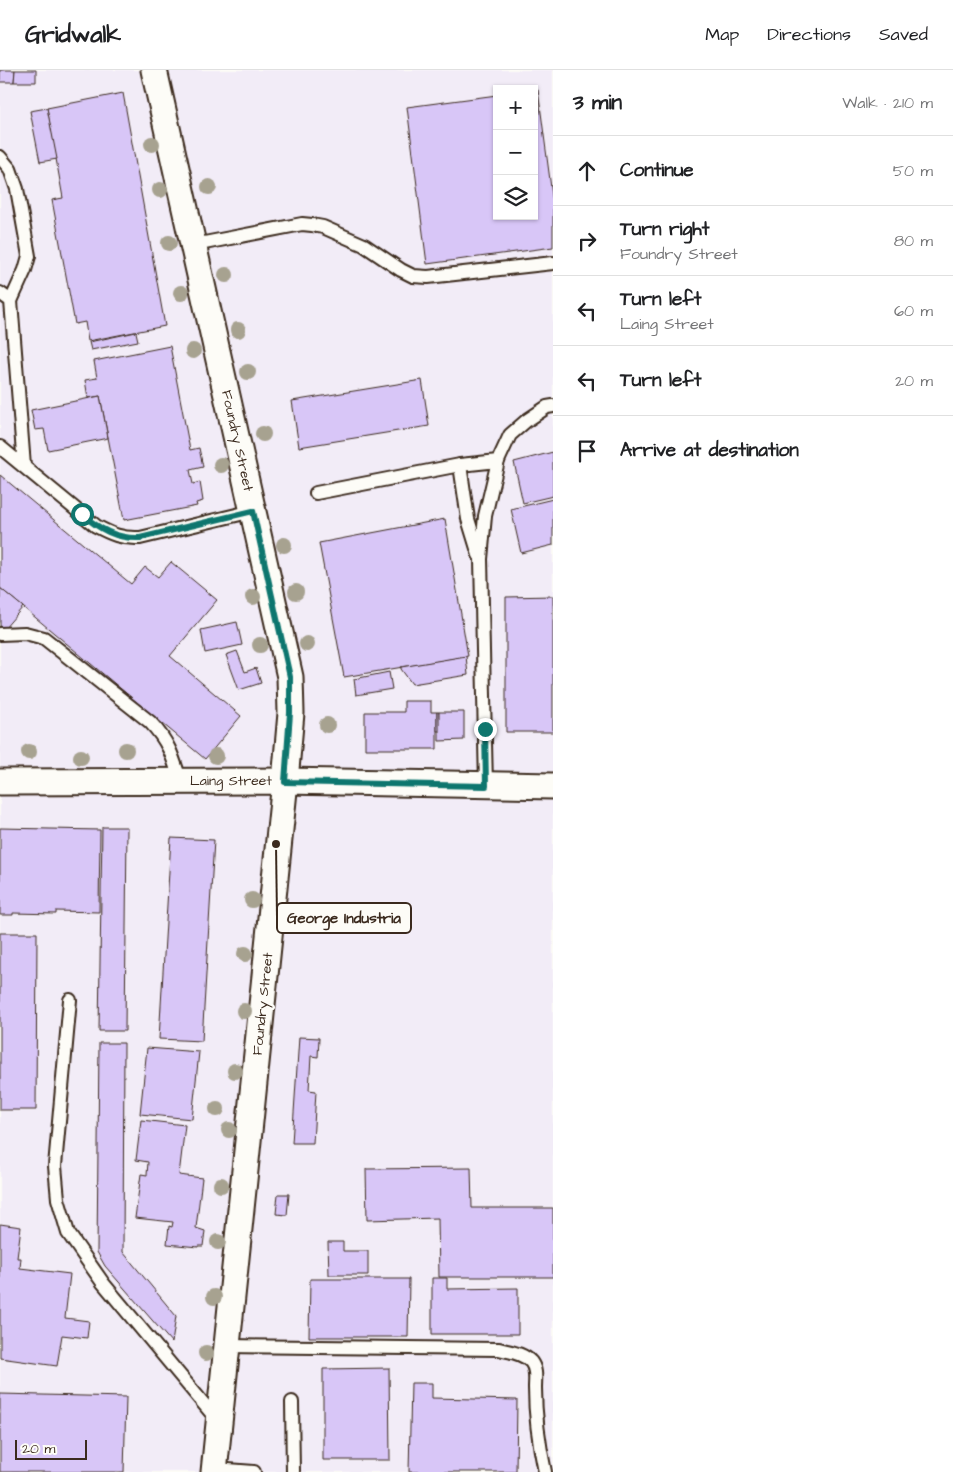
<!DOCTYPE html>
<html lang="en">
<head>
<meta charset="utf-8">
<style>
	:root { --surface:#fff; --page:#f2f2f2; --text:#202124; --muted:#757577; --line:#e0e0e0 }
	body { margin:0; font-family:"Architects Daughter",sans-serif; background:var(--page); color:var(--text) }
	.controls { position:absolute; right:15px; top:15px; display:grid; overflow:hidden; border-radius:0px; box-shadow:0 1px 4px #0004 }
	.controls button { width:45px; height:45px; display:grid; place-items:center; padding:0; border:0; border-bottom:1px solid var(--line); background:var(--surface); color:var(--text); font:25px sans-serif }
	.scale { position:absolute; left:15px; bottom:12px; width:72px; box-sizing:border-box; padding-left:5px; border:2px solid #3b2a1e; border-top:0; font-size:14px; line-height:18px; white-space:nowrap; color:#3b2a1e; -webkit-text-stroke:4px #fdfcf7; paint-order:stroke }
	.stop { position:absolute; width:15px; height:15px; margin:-11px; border:4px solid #0f766e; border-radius:50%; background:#fff }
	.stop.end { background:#0f766e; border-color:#fff; box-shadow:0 1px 5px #0008 }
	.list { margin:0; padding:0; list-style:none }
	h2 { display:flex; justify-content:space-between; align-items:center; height:65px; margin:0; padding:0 20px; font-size:21px }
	h2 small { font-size:16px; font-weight:400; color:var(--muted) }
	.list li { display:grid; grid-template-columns:32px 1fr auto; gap:15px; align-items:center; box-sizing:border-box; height:70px; padding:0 20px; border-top:1px solid var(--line) }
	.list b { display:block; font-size:19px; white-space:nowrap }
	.list p { margin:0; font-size:16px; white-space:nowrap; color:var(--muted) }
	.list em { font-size:16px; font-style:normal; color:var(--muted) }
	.icon { flex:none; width:28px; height:28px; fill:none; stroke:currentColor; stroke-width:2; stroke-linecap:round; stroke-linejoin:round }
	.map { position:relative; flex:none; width:553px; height:1402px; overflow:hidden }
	header { display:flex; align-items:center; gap:30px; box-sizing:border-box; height:70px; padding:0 25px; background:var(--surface); border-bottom:1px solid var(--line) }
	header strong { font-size:24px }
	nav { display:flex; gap:28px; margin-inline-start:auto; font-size:18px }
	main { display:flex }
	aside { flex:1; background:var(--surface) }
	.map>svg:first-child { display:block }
	.built { fill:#f2ecf7; fill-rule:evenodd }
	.building { fill:#d8c6f7; stroke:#3b2a1e }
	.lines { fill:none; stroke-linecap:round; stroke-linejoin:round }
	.service-casing { stroke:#3b2a1e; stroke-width:16 }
	.minor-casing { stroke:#3b2a1e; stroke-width:29 }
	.service { stroke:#fdfcf7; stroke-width:12 }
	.minor { stroke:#fdfcf7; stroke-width:25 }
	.tree { fill:#a7a290 }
	.route { stroke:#0f766e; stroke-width:6 }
	.labels { text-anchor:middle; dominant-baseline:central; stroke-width:5; stroke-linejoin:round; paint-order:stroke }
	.street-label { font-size:14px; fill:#3b2a1e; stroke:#fdfcf7 }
	.leader { fill:none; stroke:#3b2a1e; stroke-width:2 }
	.callout-dot { fill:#3b2a1e; stroke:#fdfcf7; stroke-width:2 }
	.callout { fill:#fdfcf7; stroke:#3b2a1e; stroke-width:2 }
	.callout-label { font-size:15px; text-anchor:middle; font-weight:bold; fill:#3b2a1e }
</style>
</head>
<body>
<header>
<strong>Gridwalk</strong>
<nav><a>Map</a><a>Directions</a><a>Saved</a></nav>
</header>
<main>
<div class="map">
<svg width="553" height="1402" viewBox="0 0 553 1402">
	<rect width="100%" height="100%" fill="#fdfcf7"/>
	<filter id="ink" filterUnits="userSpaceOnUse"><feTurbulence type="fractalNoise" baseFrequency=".02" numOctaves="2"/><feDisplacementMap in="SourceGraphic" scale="10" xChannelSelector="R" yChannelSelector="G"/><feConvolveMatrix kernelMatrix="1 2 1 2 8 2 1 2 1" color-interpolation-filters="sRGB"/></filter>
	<g filter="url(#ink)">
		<path class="built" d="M0,0H553V1402H0ZM497,19H534V146H497Z"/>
		<g class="building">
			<polygon points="0,0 15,0 14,12 0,12"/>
			<polygon points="15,0 36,0 36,12 14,12"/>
			<polygon points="534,20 538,20 553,133 553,177 427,194 407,37 497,25 497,146 534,146"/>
			<polygon points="123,23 165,256 88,271 85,252 75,254 52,130 63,128 47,38"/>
			<polygon points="47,38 57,89 40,92 30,41"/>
			<polygon points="136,262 138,271 91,280 89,272"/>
			<polygon points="170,276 190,380 199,378 203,397 190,400 193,414 200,412 203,431 196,433 197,436 124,450 100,326 88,328 85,310 97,308 94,291"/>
			<polygon points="422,310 429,356 299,377 292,331"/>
			<polygon points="100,326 108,368 48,380 44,359 35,360 31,340"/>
			<polygon points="553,382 553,426 523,433 514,392"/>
			<polygon points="0,405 131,514 145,497 158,507 171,492 217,530 170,586 241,646 205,689 0,518"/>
			<polygon points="553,429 553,475 521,483 511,439"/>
			<polygon points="445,449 468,586 344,607 319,473"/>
			<polygon points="0,518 23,537 4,559 0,556"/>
			<polygon points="553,526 553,662 506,662 506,527"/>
			<polygon points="237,552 242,575 205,583 201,560"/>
			<polygon points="237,581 245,602 256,598 261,613 239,620 226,585"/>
			<polygon points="466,586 468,605 412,614 401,599 401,597"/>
			<polygon points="389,602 392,619 356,625 354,609"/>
			<polygon points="404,631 431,631 431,642 437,642 437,679 365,679 365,642 404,642"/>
			<polygon points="437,642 439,642 440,661 437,661"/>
			<polygon points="439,642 464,642 464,670 439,671"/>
			<polygon points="102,757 127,757 125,961 99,961"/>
			<polygon points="0,758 100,760 99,842 56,841 56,844 13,843 13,845 0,845"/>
			<polygon points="171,768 214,770 202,971 159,969"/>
			<polygon points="0,863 37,863 36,1040 0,1040"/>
			<polygon points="299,967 319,968 318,987 311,986 309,1020 316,1021 313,1073 292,1073"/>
			<polygon points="99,973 124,973 123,1182 176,1246 172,1273 105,1196 97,1182"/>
			<polygon points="147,978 199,982 192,1049 140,1044"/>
			<polygon points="141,1050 185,1055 179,1105 202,1108 196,1158 205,1161 203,1176 198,1176 198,1177 167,1174 169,1156 172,1157 173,1152 135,1148 141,1104 147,1105 148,1092 136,1090"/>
			<polygon points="471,1098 472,1138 553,1138 553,1207 439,1207 438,1148 367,1150 366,1099"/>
			<polygon points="278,1124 289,1124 287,1145 276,1144"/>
			<polygon points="0,1154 21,1157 17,1188 21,1188 20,1198 70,1204 65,1248 89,1251 87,1268 62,1265 57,1296 0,1288"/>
			<polygon points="328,1172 343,1172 343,1181 368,1181 368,1205 329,1205"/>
			<polygon points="432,1208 447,1208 447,1219 518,1218 518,1264 432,1264"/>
			<polygon points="310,1209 409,1209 408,1267 309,1267"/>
			<polygon points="389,1298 390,1390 323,1390 323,1299"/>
			<polygon points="411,1313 432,1313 432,1328 517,1330 516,1402 409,1402"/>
			<polygon points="0,1324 126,1327 124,1402 0,1402"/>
		</g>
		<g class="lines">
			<g class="service-casing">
				<g id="service">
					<polyline points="0,87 10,99 17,119 29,186 25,200 11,231"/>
					<polyline points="194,175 302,154 312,155 323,157 364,175 401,200 413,206 428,207 553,193"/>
					<polyline points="0,223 11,231 24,396"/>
					<path d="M0,377L96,456C111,464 122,469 140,468L253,441"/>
					<polyline points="460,395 498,391"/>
					<polyline points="316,423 460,395 468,449 479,485"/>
					<path d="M0,564L25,563L44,568L150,652C169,672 173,687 181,713"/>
					<polyline points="486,716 481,489 485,446 498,391 510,365 526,351 547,337 553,336"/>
					<polyline points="70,930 55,1096 58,1129 68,1163 103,1213 218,1351"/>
					<path d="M228,1276L499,1279C510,1282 523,1283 531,1292C537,1300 535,1309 535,1318C535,1347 539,1374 545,1402"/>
					<polyline points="292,1332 293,1402"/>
					<polyline points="215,1399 254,1402"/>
				</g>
			</g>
			<g class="minor-casing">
				<g id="minor">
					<path id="s1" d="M154,0L290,607L291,643L285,711L214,1402"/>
					<path id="s2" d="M0,712L285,711L553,716"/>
				</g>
			</g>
			<use href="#service" class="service"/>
			<use href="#minor" class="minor"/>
		</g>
		<g class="tree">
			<circle cx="152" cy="74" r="8"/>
			<circle cx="209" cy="117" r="8"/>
			<circle cx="160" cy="120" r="8"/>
			<circle cx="169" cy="173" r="8"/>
			<circle cx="226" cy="205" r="8"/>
			<circle cx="181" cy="223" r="8"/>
			<circle cx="238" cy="260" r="8"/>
			<circle cx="193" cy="281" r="8"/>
			<circle cx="248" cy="302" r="8"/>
			<circle cx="263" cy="364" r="8"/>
			<circle cx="221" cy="395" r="8"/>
			<circle cx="284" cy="475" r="8"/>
			<circle cx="296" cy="522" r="8"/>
			<circle cx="253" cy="527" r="8"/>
			<circle cx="307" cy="574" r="8"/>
			<circle cx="260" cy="575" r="8"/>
			<circle cx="327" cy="655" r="8"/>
			<circle cx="126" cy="680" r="8"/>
			<circle cx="29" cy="682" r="8"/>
			<circle cx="216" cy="686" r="8"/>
			<circle cx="81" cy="687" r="8"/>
			<circle cx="252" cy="830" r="8"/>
			<circle cx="245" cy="884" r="8"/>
			<circle cx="244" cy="941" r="8"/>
			<circle cx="235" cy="1001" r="8"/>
			<circle cx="217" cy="1039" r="8"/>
			<circle cx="229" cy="1060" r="8"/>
			<circle cx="221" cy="1115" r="8"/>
			<circle cx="218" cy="1172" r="8"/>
			<circle cx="214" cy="1227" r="8"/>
			<circle cx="206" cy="1283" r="8"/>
		</g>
	</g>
	<g class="lines" filter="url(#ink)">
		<path class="route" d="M82,444C99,459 116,469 140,468L253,441L290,607V643L285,712L486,716L485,659"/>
	</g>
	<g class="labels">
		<g class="street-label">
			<text stroke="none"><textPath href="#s1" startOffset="380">Foundry Street</textPath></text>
			<text stroke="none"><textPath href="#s2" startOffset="231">Laing Street</textPath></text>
			<text transform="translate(263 934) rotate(-84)">Foundry Street</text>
		</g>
	</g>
	<path class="leader" d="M276 774L277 848"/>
	<circle class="callout-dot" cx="276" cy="774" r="5"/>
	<rect class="callout" x="277" y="833" width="134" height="30" rx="5"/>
	<g class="callout-label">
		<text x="344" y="853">George Industria</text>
	</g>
</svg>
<div class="controls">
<button>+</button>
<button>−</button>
<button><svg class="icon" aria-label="layers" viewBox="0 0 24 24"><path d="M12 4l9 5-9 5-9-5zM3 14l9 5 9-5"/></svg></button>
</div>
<div class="scale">20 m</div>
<div class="stop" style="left:82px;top:444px"></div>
<div class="stop end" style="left:485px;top:659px"></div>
</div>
<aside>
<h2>3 min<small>Walk · 210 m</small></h2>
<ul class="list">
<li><svg class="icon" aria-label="ahead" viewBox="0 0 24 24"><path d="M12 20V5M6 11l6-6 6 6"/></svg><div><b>Continue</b></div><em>50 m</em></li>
<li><svg class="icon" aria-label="right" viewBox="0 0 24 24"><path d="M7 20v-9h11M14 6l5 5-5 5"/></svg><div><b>Turn right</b><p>Foundry Street</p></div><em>80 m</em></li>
<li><svg class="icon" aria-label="left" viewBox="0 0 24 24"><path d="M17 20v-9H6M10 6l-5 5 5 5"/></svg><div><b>Turn left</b><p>Laing Street</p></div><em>60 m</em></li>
<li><svg class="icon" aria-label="left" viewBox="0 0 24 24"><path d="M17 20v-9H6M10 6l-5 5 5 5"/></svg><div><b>Turn left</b></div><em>20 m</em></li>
<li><svg class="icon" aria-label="arrive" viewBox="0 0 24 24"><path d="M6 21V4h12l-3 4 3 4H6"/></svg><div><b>Arrive at destination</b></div></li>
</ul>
</aside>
</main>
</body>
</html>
